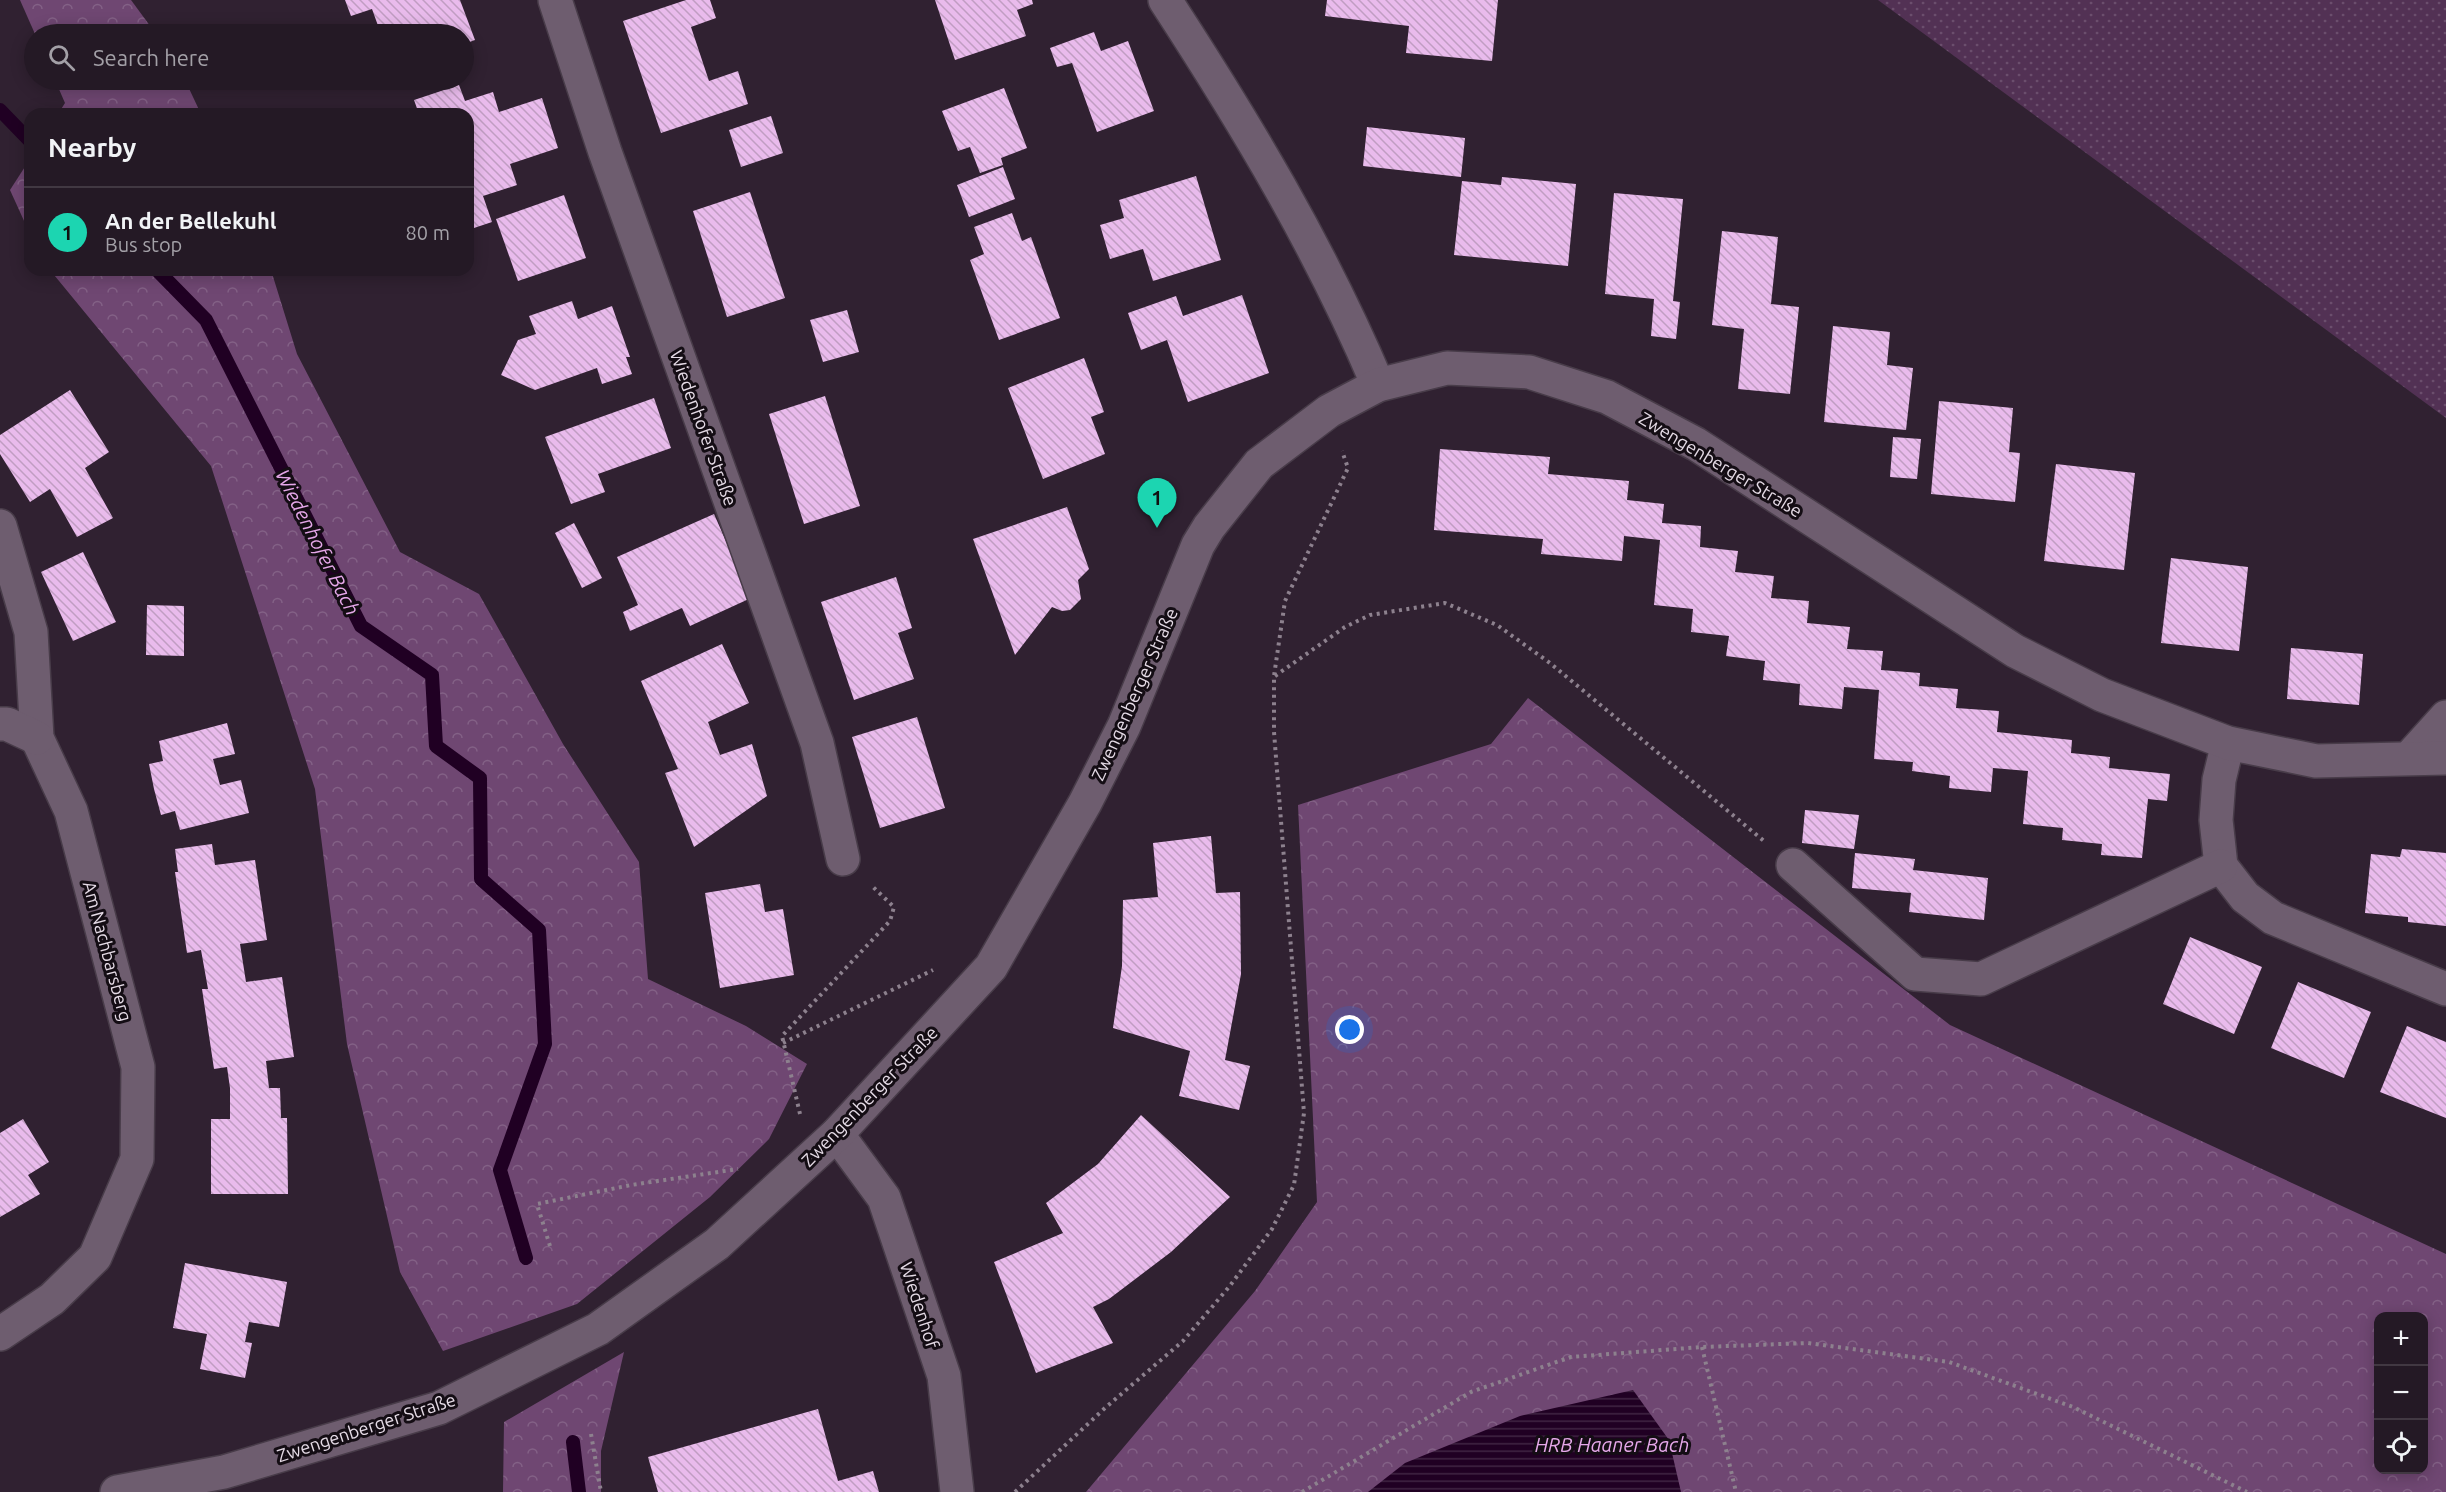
<!DOCTYPE html>
<html lang="en">
<head>
<meta charset="utf-8">
<style>
	:root { --surface:#241925; --page:#302632; --text:#f1f3f6; --muted:#a3a0a7; --line:#413842; --accent:#1cd5b1 }
	body { margin:0; font-family:Ubuntu,sans-serif; background:var(--page); color:var(--text) }
	.controls { position:absolute; right:18px; bottom:18px; display:grid; overflow:hidden; border-radius:12px; box-shadow:0 3px 15px #0003 }
	.controls button { width:54px; height:54px; display:grid; place-items:center; padding:0; border:0; border-bottom:2px solid var(--line); background:var(--surface); color:var(--text); font:30px sans-serif }
	.you { position:absolute; left:1350px; top:1030px; width:21px; height:21px; margin:-15px; border:4px solid #fff; border-radius:50%; background:#1a73e8; box-shadow:0 0 0 9px #1a73e833 }
	.badge { display:grid; place-items:center; width:39px; height:39px; border-radius:50%; background:var(--accent); color:#111; font-size:20px; font-weight:700 }
	.pin { position:absolute; translate:-50% -50px; filter:drop-shadow(0 2px 3px #0008) }
	.pin::after { content:''; position:absolute; top:32px; width:21px; height:18px; background:inherit; clip-path:polygon(0 0,100% 0,50% 100%) }
	.list { margin:0; padding:0; list-style:none }
	h2 { display:flex; justify-content:space-between; align-items:center; height:78px; margin:0; padding:0 24px; font-size:26px }
	h2 small { font-size:20px; font-weight:400; color:var(--muted) }
	.list li { display:grid; grid-template-columns:39px 1fr auto; gap:18px; align-items:center; box-sizing:border-box; height:90px; padding:0 24px; border-top:2px solid var(--line) }
	.list b { display:block; font-size:22px; white-space:nowrap }
	.list p { margin:0; font-size:20px; white-space:nowrap; color:var(--muted) }
	.list em { font-size:20px; font-style:normal; color:var(--muted) }
	.icon { flex:none; width:33px; height:33px; fill:none; stroke:currentColor; stroke-width:2; stroke-linecap:round; stroke-linejoin:round }
	.map { position:relative; flex:none; width:2446px; height:1492px; overflow:hidden }
	.search { position:absolute; background:var(--surface); box-shadow:0 3px 15px #0003; left:24px; top:24px; width:450px; height:66px; display:flex; align-items:center; gap:15px; box-sizing:border-box; padding:0 21px; border-radius:33px; color:var(--muted); font-size:22px }
	.panel { position:absolute; background:var(--surface); box-shadow:0 3px 15px #0003; left:24px; top:108px; width:450px; height:168px; border-radius:18px }
	.map>svg:first-child { display:block }
	.grass { fill:url(#grass-dots) }
	.forest { fill:url(#forest-crowns); fill-rule:evenodd }
	.water { fill:url(#water-rules) }
	.lines { fill:none; stroke-linecap:round; stroke-linejoin:round }
	.stream { stroke:#200023; stroke-width:14 }
	.building { fill:url(#building-back-hatch) }
	.minor-casing { stroke:#483c49; stroke-width:36 }
	.path { stroke:#8d818e; stroke-width:4; stroke-dasharray:3 4.5; stroke-linecap:butt }
	.minor { stroke:#6e5d6f; stroke-width:33 }
	.labels { text-anchor:middle; dominant-baseline:central; stroke-width:6; stroke-linejoin:round; paint-order:stroke }
	.street-label { font-size:18px; fill:#e5dbe6; stroke:#140d14 }
	.water-label { font-size:20px; font-style:italic; fill:#e5a7e9; stroke:#140d14 }
</style>
</head>
<body>
<div class="map">
<svg width="2446" height="1492" viewBox="0 0 2446 1492">
	<defs>
		<pattern id="grass-dots" width="8" height="8" patternUnits="userSpaceOnUse" patternTransform="scale(1.5)"><rect width="8" height="8" fill="#523154"/><path d="M2 2h.1M6 6h.1" fill="none" stroke="#6b4e6d" stroke-width="1.8" stroke-linecap="round"/></pattern>
		<pattern id="forest-crowns" width="20" height="18" patternUnits="userSpaceOnUse" patternTransform="scale(1.5)"><rect width="20" height="18" fill="#6f4772"/><path d="M2 6a3 3 0 1 1 6 0M12 15a3 3 0 1 1 6 0" fill="none" stroke="#836186"/></pattern>
		<pattern id="water-rules" width="6" height="5" patternUnits="userSpaceOnUse" patternTransform="scale(1.5)"><rect width="6" height="5" fill="#200023"/><path d="M0 2.5h6" fill="none" stroke="#402543"/></pattern>
		<pattern id="building-back-hatch" width="6" height="6" patternUnits="userSpaceOnUse" patternTransform="scale(1.5)"><rect width="6" height="6" fill="#e9bbec"/><path d="M-1 5l2 2M0 0l6 6M5-1l2 2" fill="none" stroke="#c09dc2"/></pattern>
	</defs>
	<rect width="100%" height="100%" fill="#302131"/>
	<polygon class="grass" points="1878,0 2446,0 2446,418"/>
	<g class="forest">
		<polygon points="20,0 131,0 156,34 35,34"/>
		<polygon points="55,80 185,80 201,114 58,114 65,103"/>
		<polygon points="30,159 30,234 10,190"/>
		<polygon points="50,270 271,270 297,354 400,552 479,594 563,744 639,862 648,979 746,1026 807,1064 769,1139 710,1197 577,1304 443,1351 400,1272 347,1044 315,789 211,466"/>
		<path d="M1528,698L1950,1025L2446,1254V1492H1086L1255,1291L1317,1202L1298,805L1491,744ZM2378,1316H2424V1470H2378Z"/>
		<polygon points="624,1352 601,1451 601,1492 503,1492 504,1422"/>
	</g>
	<polygon class="water" points="1633,1390 1669,1440 1681,1492 1368,1492 1405,1463 1520,1416"/>
	<g class="lines">
		<g class="stream">
			<polyline points="0,110 30,141"/>
			<polyline points="157,270 206,320 361,626 432,675 436,746 480,778 481,879 539,930 545,1044 500,1170 526,1258"/>
			<polyline points="573,1442 579,1492"/>
		</g>
	</g>
	<g class="building">
		<polygon points="345,0 460,0 475,40 464,44 464,34 390,34 389,32 381,34 372,9 351,16"/>
		<polygon points="686,0 710,0 716,18 691,27 709,81 738,71 748,104 661,133 623,21"/>
		<polygon points="935,0 1032,0 1033,4 1017,10 1026,36 955,60"/>
		<polygon points="1327,0 1498,0 1492,61 1406,53 1409,26 1325,16"/>
		<polygon points="1094,32 1101,51 1128,41 1154,111 1097,132 1072,63 1057,67 1050,48"/>
		<polygon points="459,85 465,101 493,92 499,112 542,98 558,148 510,164 517,185 483,196 492,222 468,230 468,114 419,114 414,100"/>
		<polygon points="1004,88 1027,148 1001,158 1003,165 980,173 970,147 958,151 942,111"/>
		<polygon points="771,116 783,153 741,167 729,130"/>
		<polygon points="1367,127 1465,138 1461,177 1363,166"/>
		<polygon points="1003,167 1015,199 969,217 957,185"/>
		<polygon points="1196,176 1221,260 1153,281 1143,249 1110,259 1100,225 1124,218 1119,200"/>
		<polygon points="1502,177 1576,184 1568,266 1454,255 1462,181 1501,185"/>
		<polygon points="750,192 785,298 727,317 693,211"/>
		<polygon points="1614,193 1683,199 1673,301 1680,302 1676,339 1651,336 1654,299 1605,294"/>
		<polygon points="564,195 586,258 518,281 496,219"/>
		<polygon points="1012,213 1022,241 1031,237 1060,318 999,340 970,260 984,254 974,227"/>
		<polygon points="1722,231 1778,237 1771,304 1799,307 1790,394 1738,389 1744,329 1712,325"/>
		<polygon points="1242,295 1269,373 1188,402 1167,340 1141,350 1128,313 1176,296 1183,316"/>
		<polygon points="572,301 578,319 612,306 630,357 626,357 632,374 602,384 597,368 535,390 501,375 518,340 536,334 529,316"/>
		<polygon points="847,310 859,352 823,362 810,320"/>
		<polygon points="1833,326 1890,332 1887,365 1913,368 1906,430 1824,422"/>
		<polygon points="1084,358 1104,412 1091,417 1105,454 1043,479 1008,388"/>
		<polygon points="70,390 109,452 85,468 113,518 77,537 50,489 30,502 0,454 0,435"/>
		<polygon points="825,396 860,506 804,524 769,414"/>
		<polygon points="654,398 671,448 598,474 605,492 571,504 545,437"/>
		<polygon points="1939,401 2013,408 2009,452 2020,453 2015,502 1931,494"/>
		<polygon points="1893,437 1921,439 1917,479 1890,477"/>
		<polygon points="1440,449 1550,457 1548,474 1629,481 1627,500 1664,504 1662,523 1701,526 1700,547 1738,551 1735,572 1774,576 1771,598 1809,601 1807,623 1850,627 1847,649 1883,651 1881,670 1920,673 1919,686 1958,689 1956,708 1999,711 1997,732 2072,740 2071,753 2110,757 2109,768 2170,774 2167,801 2148,799 2142,858 2101,855 2102,844 2062,840 2063,828 2023,824 2028,771 1993,768 1991,792 1949,788 1950,776 1912,771 1913,762 1874,759 1879,690 1844,687 1842,709 1799,705 1800,684 1763,680 1765,661 1726,656 1729,636 1691,632 1693,609 1654,605 1660,540 1624,536 1622,561 1541,554 1543,539 1434,530"/>
		<polygon points="2056,464 2135,473 2124,570 2044,561"/>
		<polygon points="1067,507 1089,569 1078,580 1081,599 1070,610 1062,611 1052,607 1015,655 973,539"/>
		<polygon points="714,514 751,598 690,626 682,608 630,631 623,612 638,605 617,557"/>
		<polygon points="574,523 602,578 582,588 555,533"/>
		<polygon points="83,552 116,622 73,641 41,572"/>
		<polygon points="2171,558 2248,567 2239,651 2161,643"/>
		<polygon points="896,577 912,628 898,633 914,679 854,700 821,602"/>
		<polygon points="147,605 184,606 184,656 146,655"/>
		<polygon points="722,644 749,703 708,722 720,755 752,744 767,796 694,847 665,773 678,769 641,681"/>
		<polygon points="2291,648 2363,654 2359,705 2287,699"/>
		<polygon points="917,717 945,808 880,828 852,737"/>
		<polygon points="227,723 235,754 213,759 220,785 241,780 249,813 180,830 175,811 161,815 154,789 149,764 163,761 159,741"/>
		<polygon points="1805,810 1859,815 1854,849 1802,843"/>
		<polygon points="1211,836 1216,893 1240,892 1241,974 1225,1060 1250,1066 1239,1110 1179,1096 1190,1051 1113,1028 1122,966 1123,900 1158,897 1153,843"/>
		<polygon points="212,844 215,865 255,860 267,940 240,944 246,982 282,977 294,1057 266,1061 269,1088 280,1088 281,1118 287,1118 288,1194 211,1194 211,1119 230,1119 230,1088 227,1067 214,1069 202,989 208,989 201,950 187,953 175,872 178,872 175,849"/>
		<polygon points="2402,849 2446,853 2446,926 2408,922 2408,917 2365,913 2371,854 2400,857"/>
		<polygon points="1855,853 1915,859 1913,870 1988,878 1984,920 1909,912 1911,893 1852,888"/>
		<polygon points="760,884 765,912 783,909 794,975 720,988 705,893"/>
		<polygon points="2190,937 2262,967 2234,1034 2163,1004"/>
		<polygon points="2298,982 2371,1012 2344,1078 2271,1048"/>
		<polygon points="2407,1026 2446,1042 2446,1118 2380,1092"/>
		<polygon points="1141,1115 1230,1197 1171,1252 1109,1299 1093,1307 1113,1343 1036,1373 994,1262 1063,1233 1046,1203 1098,1164"/>
		<polygon points="23,1119 49,1162 28,1175 40,1194 0,1217 0,1133"/>
		<polygon points="185,1263 287,1282 279,1327 249,1322 245,1342 252,1343 245,1378 200,1369 207,1334 173,1328"/>
		<polygon points="818,1409 838,1481 873,1471 879,1492 658,1492 648,1457"/>
	</g>
	<g class="lines">
		<g class="minor-casing">
			<g id="minor">
				<polyline points="555,0 605,152 817,743 843,859"/>
				<path d="M1165,0C1247,126 1319,246 1378,385"/>
				<polyline points="0,526 31,632 37,738 71,811 138,1067 137,1159 95,1257 52,1299 0,1334"/>
				<polyline points="0,724 7,724 37,738"/>
				<polyline points="2228,743 2219,780 2216,820 2221,866 2245,897 2273,918 2446,989"/>
				<polyline points="2409,758 2446,717"/>
				<polyline points="1793,865 1915,974 1981,979 2221,866"/>
				<polyline points="837,1134 884,1198 944,1376 957,1492"/>
				<polyline points="117,1492 224,1472 439,1408 598,1329 717,1244 837,1134 991,967 1085,803 1124,726 1198,545 1209,527 1259,464 1329,411 1378,385 1447,368 1529,372 1607,397 1696,444 2015,651 2102,695 2228,743 2316,761 2446,758"/>
			</g>
		</g>
		<g class="path">
			<polyline points="1275,676 1345,627 1370,615 1445,603 1497,625 1550,663 1764,841"/>
			<polyline points="783,1043 933,970"/>
			<polyline points="800,1114 782,1036 890,921 894,907 872,886"/>
			<polyline points="550,1246 537,1204 631,1185 738,1169"/>
			<polyline points="1702,1347 1736,1492"/>
			<polyline points="591,1434 601,1492"/>
			<polyline points="1015,1492 1105,1408 1183,1341 1229,1287 1272,1229 1294,1185 1304,1113 1274,732 1274,676 1285,601 1348,468 1342,451"/>
			<polyline points="1302,1492 1471,1392 1571,1357 1702,1347 1808,1343 1949,1362 2073,1407 2247,1492"/>
		</g>
		<use href="#minor" class="minor"/>
	</g>
	<g class="labels">
		<g class="street-label">
			<text transform="translate(704 428) rotate(70)">Wiedenhofer Straße</text>
			<text transform="translate(1721 464) rotate(31)">Zwengenberger Straße</text>
			<text transform="translate(1134 694) rotate(-66)">Zwengenberger Straße</text>
			<text transform="translate(108 951) rotate(75)">Am Nachbarsberg</text>
			<text transform="translate(869 1096) rotate(-46)">Zwengenberger Straße</text>
			<text transform="translate(920 1305) rotate(72)">Wiedenhof</text>
			<text transform="translate(366 1427) rotate(-18)">Zwengenberger Straße</text>
		</g>
		<g class="water-label">
			<text transform="translate(318 542) rotate(63)">Wiedenhofer Bach</text>
			<text x="1612" y="1444">HRB Haaner Bach</text>
		</g>
	</g>
</svg>
<div class="controls">
<button>+</button>
<button>−</button>
<button><svg class="icon" aria-label="locate" viewBox="0 0 24 24"><circle cx="12" cy="12" r="6"/><path d="M12 2v4M12 18v4M2 12h4M18 12h4"/></svg></button>
</div>
<div class="you"></div>
<div class="pin badge" style="left:1157px;top:528px">1</div>
<div class="search"><svg class="icon" aria-label="search" viewBox="0 0 24 24"><circle cx="10" cy="10" r="6"/><path d="M15 15l6 6"/></svg>Search here</div>
<section class="panel">
<h2>Nearby<small></small></h2>
<ul class="list">
<li><span class="badge">1</span><div><b>An der Bellekuhl</b><p>Bus stop</p></div><em>80 m</em></li>
</ul>
</section>
</div>
</body>
</html>
